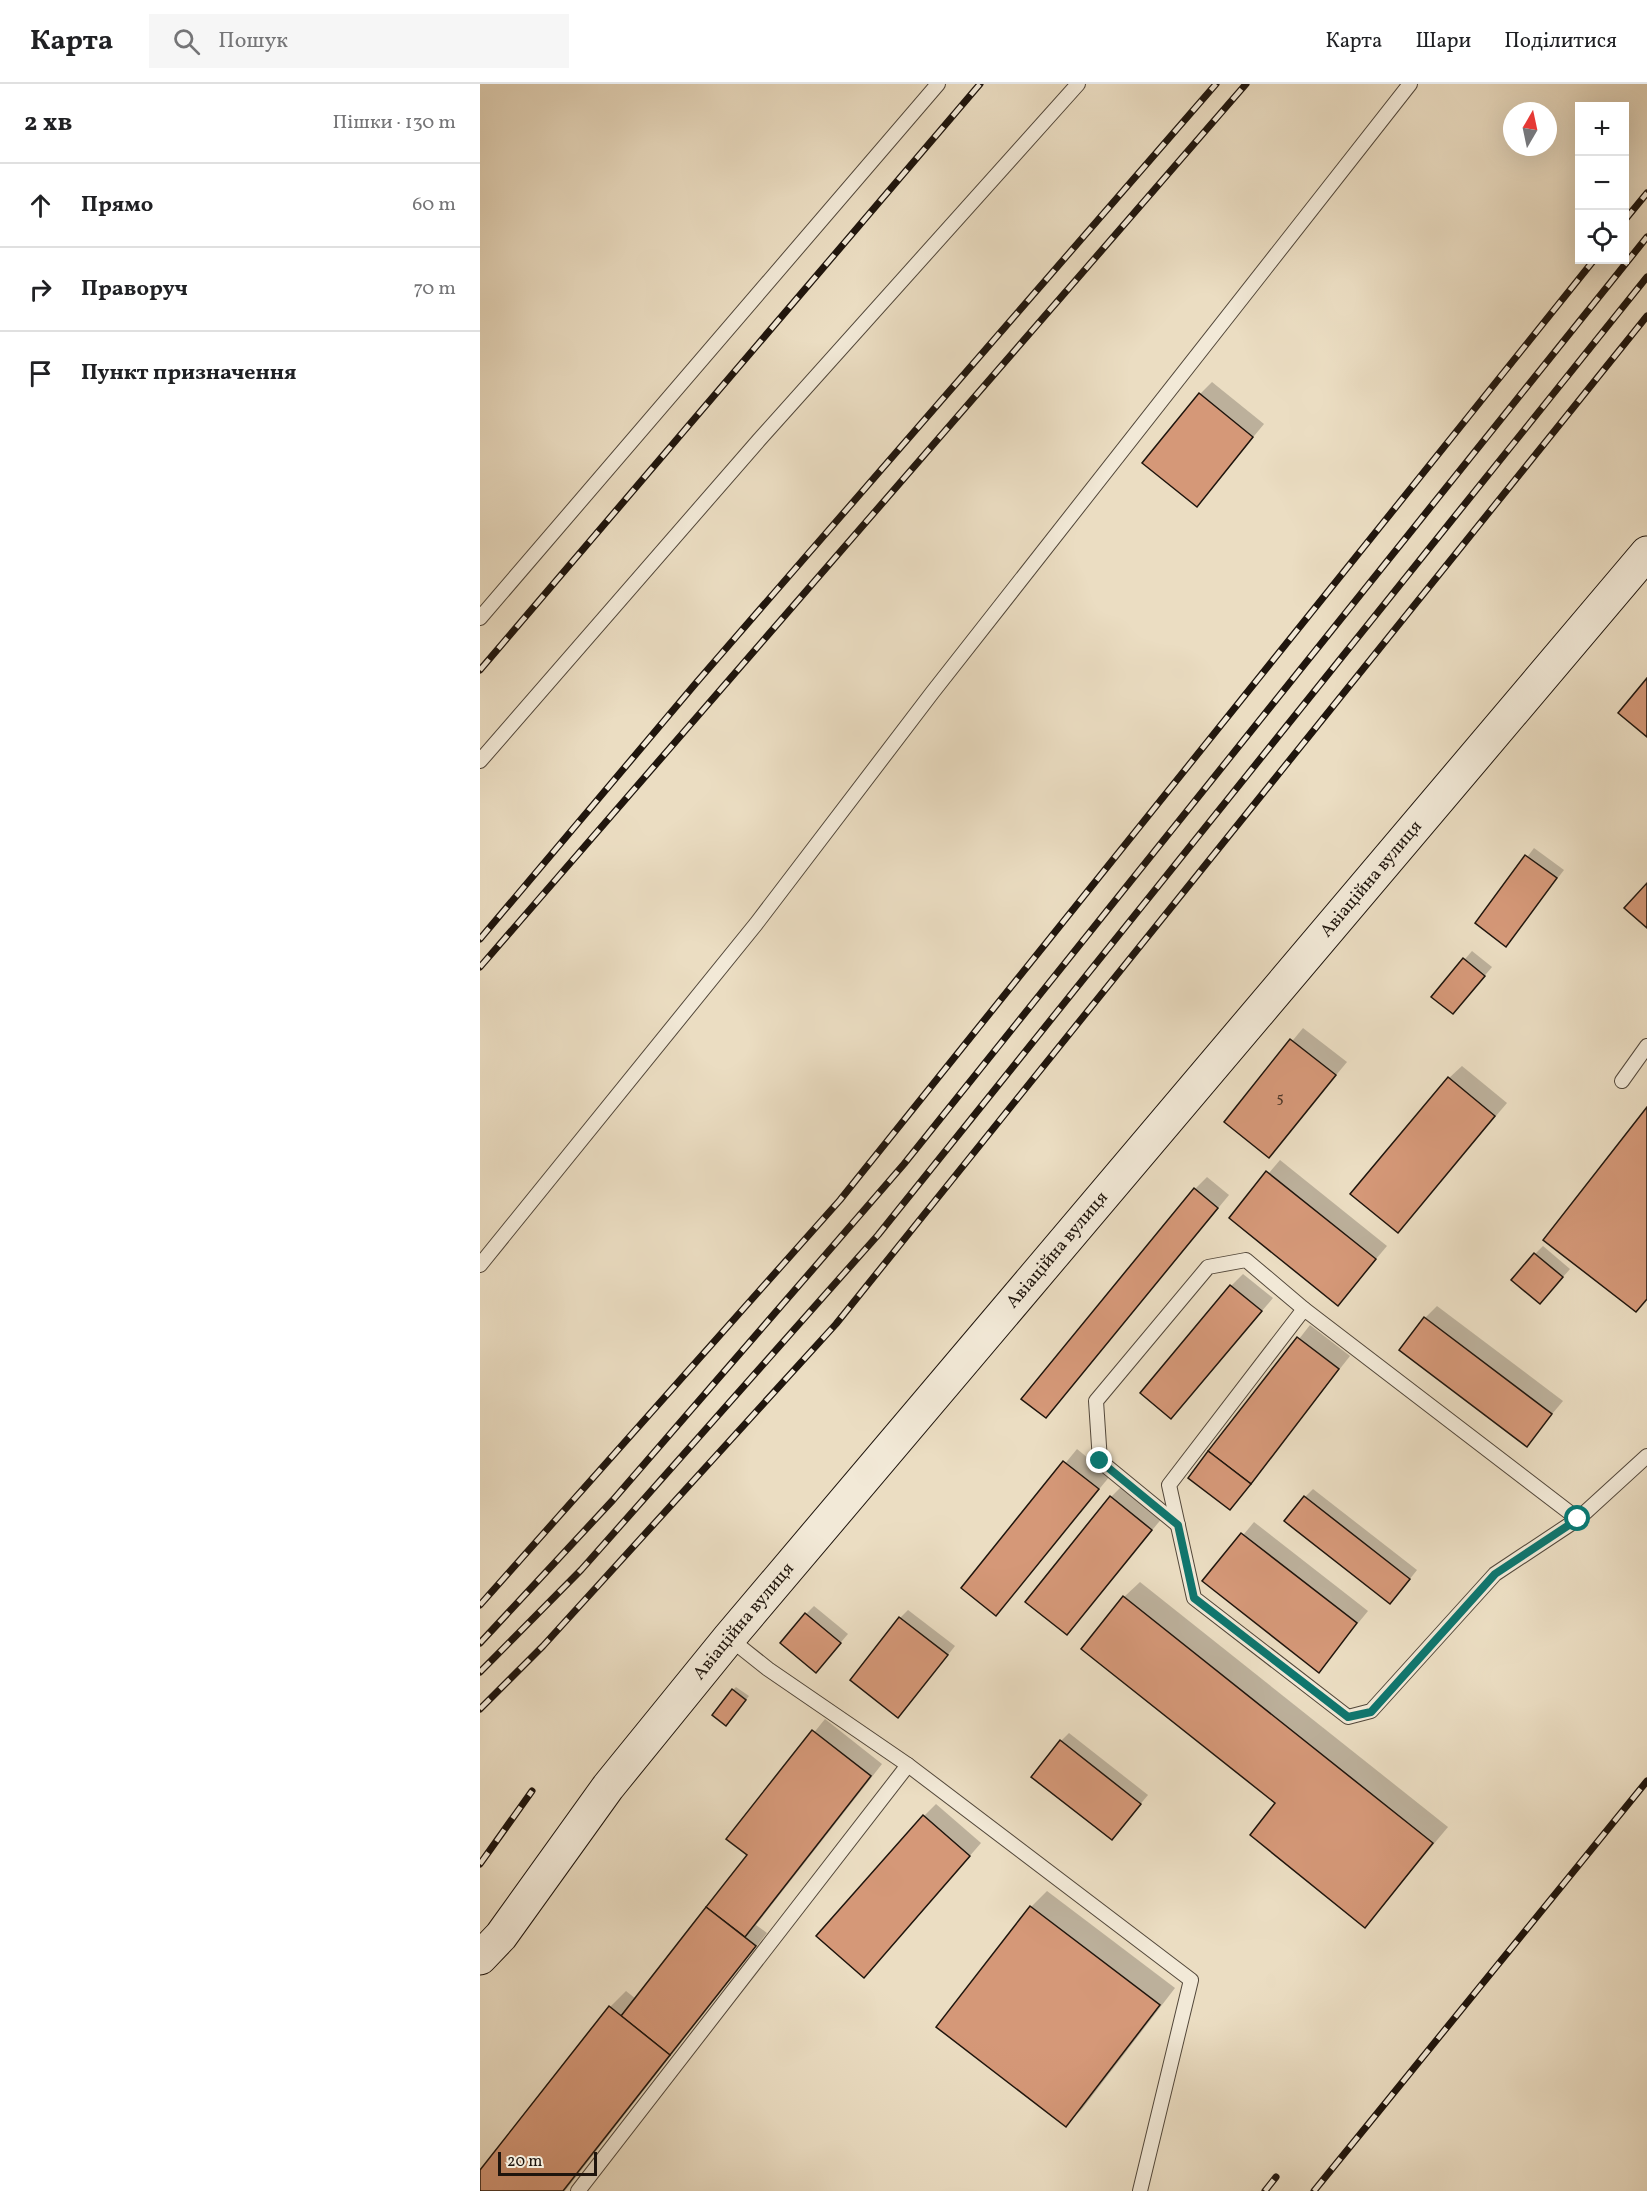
<!DOCTYPE html>
<html lang="uk">
<head>
<meta charset="utf-8">
<style>
	:root { --surface:#fff; --page:#f6f6f6; --text:#202124; --muted:#757577; --line:#e0e0e0 }
	body { margin:0; font-family:Vollkorn,serif; background:var(--page); color:var(--text) }
	.controls { position:absolute; right:18px; top:18px; display:grid; overflow:hidden; border-radius:0px; box-shadow:0 6px 24px #0002 }
	.controls button { width:54px; height:54px; display:grid; place-items:center; padding:0; border:0; border-bottom:2px solid var(--line); background:var(--surface); color:var(--text); font:30px sans-serif }
	.compass { position:absolute; left:1023px; top:18px; width:54px; height:54px; border-radius:50%; background:var(--surface); box-shadow:0 6px 24px #0002; rotate:9deg }
	.scale { position:absolute; left:18px; bottom:15px; width:99px; box-sizing:border-box; padding-left:6px; border:3px solid #1f150d; border-top:0; font-size:16px; line-height:21px; white-space:nowrap; color:#1f150d; -webkit-text-stroke:4px #f2e9d7; paint-order:stroke }
	.stop { position:absolute; width:18px; height:18px; margin:-14px; border:4px solid #0f766e; border-radius:50%; background:#fff }
	.stop.end { background:#0f766e; border-color:#fff; box-shadow:0 2px 6px #0008 }
	.list { margin:0; padding:0; list-style:none }
	h2 { display:flex; justify-content:space-between; align-items:center; height:78px; margin:0; padding:0 24px; font-size:26px }
	h2 small { font-size:20px; font-weight:400; color:var(--muted) }
	.list li { display:grid; grid-template-columns:39px 1fr auto; gap:18px; align-items:center; box-sizing:border-box; height:84px; padding:0 24px; border-top:2px solid var(--line) }
	.list b { display:block; font-size:22px; white-space:nowrap }
	.list em { font-size:20px; font-style:normal; color:var(--muted) }
	.icon { flex:none; width:33px; height:33px; fill:none; stroke:currentColor; stroke-width:2; stroke-linecap:round; stroke-linejoin:round }
	.map { position:relative; flex:none; width:1167px; height:2107px; overflow:hidden }
	header { display:flex; align-items:center; gap:36px; box-sizing:border-box; height:84px; padding:0 30px; background:var(--surface); border-bottom:2px solid var(--line) }
	header strong { font-size:28px }
	nav { display:flex; gap:33px; margin-inline-start:auto; font-size:21px }
	.search { width:420px; height:54px; background:var(--page); display:flex; align-items:center; gap:15px; box-sizing:border-box; padding:0 21px; border-radius:0px; color:var(--muted); font-size:22px }
	main { display:flex }
	aside { flex:1; background:var(--surface) }
	.map>svg:first-child { display:block }
	.shadow { fill:#0003 }
	.building { fill:#d59878; stroke:#1f150d; stroke-width:1.5 }
	.lines { fill:none; stroke-linecap:round; stroke-linejoin:round }
	.lane-casing { stroke:#52473a; stroke-width:16 }
	.secondary-casing { stroke:#1f150d; stroke-width:35 }
	.lane { stroke:#f2e9d7; stroke-width:14 }
	.secondary { stroke:#f2e9d7; stroke-width:33 }
	.rail-casing { stroke:#1f150d; stroke-width:7 }
	.rail { stroke:#f2e9d7; stroke-width:4.5; stroke-dasharray:14; stroke-linecap:butt }
	.route { stroke:#0f766e; stroke-width:8 }
	.labels { text-anchor:middle; dominant-baseline:central; stroke-width:4.5; stroke-linejoin:round; paint-order:stroke }
	.number-label { font-size:15px; fill:#4c3628 }
	.street-label { font-size:18px; fill:#1f150d; stroke:#f2e9d7 }
</style>
</head>
<body>
<header>
<strong>Карта</strong>
<div class="search"><svg class="icon" aria-label="search" viewBox="0 0 24 24"><circle cx="10" cy="10" r="6"/><path d="M15 15l6 6"/></svg>Пошук</div>
<nav><a>Карта</a><a>Шари</a><a>Поділитися</a></nav>
</header>
<main>
<aside>
<h2>2 хв<small>Пішки · 130 m</small></h2>
<ul class="list">
<li><svg class="icon" aria-label="ahead" viewBox="0 0 24 24"><path d="M12 20V5M6 11l6-6 6 6"/></svg><div><b>Прямо</b></div><em>60 m</em></li>
<li><svg class="icon" aria-label="right" viewBox="0 0 24 24"><path d="M7 20v-9h11M14 6l5 5-5 5"/></svg><div><b>Праворуч</b></div><em>70 m</em></li>
<li><svg class="icon" aria-label="arrive" viewBox="0 0 24 24"><path d="M6 21V4h12l-3 4 3 4H6"/></svg><div><b>Пункт призначення</b></div></li>
</ul>
</aside>
<div class="map">
<svg width="1167" height="2107" viewBox="0 0 1167 2107">
	<rect width="100%" height="100%" fill="#ebddc2"/>
	<filter id="stains"><feTurbulence type="fractalNoise" baseFrequency=".00333" numOctaves="4"/><feColorMatrix values="0 0 0 0 .2 0 0 0 0 .09 0 0 0 0 .02 0 0 0 .5 -.17"/></filter>
	<radialGradient id="worn" r=".72"><stop offset=".6" stop-color="#630" stop-opacity="0"/><stop offset="1" stop-color="#630" stop-opacity=".3"/></radialGradient>
	<g class="shadow">
		<polygon points="732,298 784,340 717,421 720,310"/>
		<polygon points="1054,764 1084,786 1026,861 997,839"/>
		<polygon points="992,867 1012,883 981,920 953,912"/>
		<polygon points="823,944 867,978 789,1072 746,1038"/>
		<polygon points="982,982 1027,1019 918,1147 969,994"/>
		<polygon points="800,1076 907,1162 858,1220 751,1134"/>
		<polygon points="727,1093 749,1111 566,1332 715,1105"/>
		<polygon points="1063,1162 1090,1185 1068,1210 1055,1170"/>
		<polygon points="763,1190 793,1214 691,1333 751,1202"/>
		<polygon points="957,1222 1083,1317 1046,1361 945,1234"/>
		<polygon points="830,1241 870,1272 750,1424 710,1394"/>
		<polygon points="597,1365 630,1392 516,1530 483,1504"/>
		<polygon points="643,1401 683,1433 587,1549 631,1413"/>
		<polygon points="833,1405 937,1486 918,1510 825,1413"/>
		<polygon points="774,1438 888,1527 839,1587 725,1497"/>
		<polygon points="660,1498 968,1743 885,1842 644,1513"/>
		<polygon points="334,1522 368,1550 336,1587 326,1530"/>
		<polygon points="428,1526 475,1562 426,1624 420,1534"/>
		<polygon points="256,1603 269,1612 250,1637 253,1606"/>
		<polygon points="345,1635 402,1680 276,1841 287,1849 85,2107 0,2107 0,2088 130,1923 146,1907 156,1915 269,1771 248,1755"/>
		<polygon points="589,1649 668,1711 632,1754 581,1657"/>
		<polygon points="456,1720 501,1759 396,1880 444,1732"/>
		<polygon points="567,1807 695,1904 602,2025 586,2041 551,1823"/>
	</g>
	<g class="building">
		<polygon points="719,309 773,353 717,423 662,379"/>
		<polygon points="1167,594 1167,653 1138,629"/>
		<polygon points="1045,771 1077,794 1026,863 995,839"/>
		<polygon points="1167,799 1167,844 1144,824"/>
		<polygon points="983,874 1005,892 973,930 951,913"/>
		<polygon points="810,955 856,991 789,1074 744,1038"/>
		<polygon points="968,993 1015,1032 918,1149 870,1110"/>
		<polygon points="1167,1023 1167,1215 1156,1228 1063,1156"/>
		<polygon points="786,1087 896,1175 858,1222 749,1134"/>
		<polygon points="714,1104 738,1124 566,1334 541,1315"/>
		<polygon points="1054,1169 1083,1193 1060,1220 1031,1196"/>
		<polygon points="750,1201 782,1227 691,1335 660,1309"/>
		<polygon points="944,1233 1072,1330 1047,1363 919,1266"/>
		<polygon points="817,1253 859,1285 771,1400 728,1367"/>
		<polygon points="728,1367 771,1400 750,1426 708,1394"/>
		<polygon points="583,1377 619,1405 516,1532 481,1504"/>
		<polygon points="630,1412 672,1446 587,1551 545,1518"/>
		<polygon points="824,1412 930,1495 910,1520 804,1437"/>
		<polygon points="761,1449 877,1539 839,1589 722,1497"/>
		<polygon points="643,1512 953,1759 885,1844 770,1751 795,1719 601,1565"/>
		<polygon points="325,1529 361,1559 336,1589 300,1559"/>
		<polygon points="419,1533 468,1571 418,1634 370,1596"/>
		<polygon points="252,1605 266,1616 246,1642 232,1631"/>
		<polygon points="332,1646 391,1692 265,1853 226,1823 267,1771 246,1755"/>
		<polygon points="580,1656 661,1720 632,1756 551,1693"/>
		<polygon points="443,1731 490,1772 384,1894 336,1852"/>
		<polygon points="550,1822 680,1921 586,2043 456,1943"/>
		<polygon points="226,1823 276,1862 190,1971 141,1932"/>
		<polygon points="129,1922 190,1971 83,2107 0,2107 0,2086"/>
	</g>
	<g class="lines">
		<g class="lane-casing">
			<g id="lane">
				<polyline points="0,534 458,0"/>
				<polyline points="0,677 279,356 598,0"/>
				<polyline points="1142,997 1167,962"/>
				<polyline points="0,1181 276,840 452,609 930,0"/>
				<polyline points="1098,1435 824,1225 689,1401 714,1514 868,1633 891,1627 1015,1490 1098,1435 1167,1372"/>
				<polyline points="698,1441 620,1377 616,1317 728,1183 766,1176 824,1225"/>
				<polyline points="249,1554 288,1585 428,1681 711,1896 660,2107"/>
				<polyline points="98,2107 428,1681"/>
			</g>
		</g>
		<g class="secondary-casing">
			<g id="secondary">
				<path id="s1" d="M0,1874L21,1852L128,1703L249,1554L1167,469"/>
			</g>
		</g>
		<use href="#lane" class="lane"/>
		<use href="#secondary" class="secondary"/>
		<g class="rail-casing">
			<g id="rail">
				<polyline points="1144,137 1167,109"/>
				<polyline points="0,586 500,0"/>
				<polyline points="0,855 216,599 736,0"/>
				<polyline points="0,883 766,0"/>
				<polyline points="0,1521 360,1116 1114,176"/>
				<polyline points="0,1559 133,1416 424,1080 1167,153"/>
				<polyline points="0,1588 101,1486 398,1151 1167,193"/>
				<polyline points="0,1625 63,1562 356,1240 1167,232"/>
				<polyline points="0,1780 52,1707"/>
				<polyline points="785,2107 796,2093"/>
				<polyline points="834,2107 1167,1697"/>
			</g>
		</g>
		<use href="#rail" class="rail"/>
	</g>
	<g class="lines">
		<polyline class="route" points="620,1377 698,1441 714,1514 868,1633 891,1628 1015,1490 1098,1435"/>
	</g>
	<g class="labels">
		<g class="number-label">
			<text x="800" y="1014">5</text>
		</g>
		<g class="street-label">
			<text stroke="none"><textPath href="#s1" startOffset="1400">Авіаційна вулиця</textPath></text>
			<text stroke="none"><textPath href="#s1" startOffset="914">Авіаційна вулиця</textPath></text>
			<text stroke="none"><textPath href="#s1" startOffset="428">Авіаційна вулиця</textPath></text>
		</g>
	</g>
	<rect width="100%" height="100%" filter="url(#stains)"/>
	<rect width="100%" height="100%" fill="url(#worn)"/>
</svg>
<div class="controls">
<button>+</button>
<button>−</button>
<button><svg class="icon" aria-label="locate" viewBox="0 0 24 24"><circle cx="12" cy="12" r="6"/><path d="M12 2v4M12 18v4M2 12h4M18 12h4"/></svg></button>
</div>
<svg class="compass" viewBox="-18 -18 36 36"><path d="M0-13l5 13h-10z" fill="#e53935"/><path d="M0 13l5-13h-10z" fill="#757577"/></svg>
<div class="scale">20 m</div>
<div class="stop" style="left:1098px;top:1435px"></div>
<div class="stop end" style="left:620px;top:1377px"></div>
</div>
</main>
</body>
</html>
